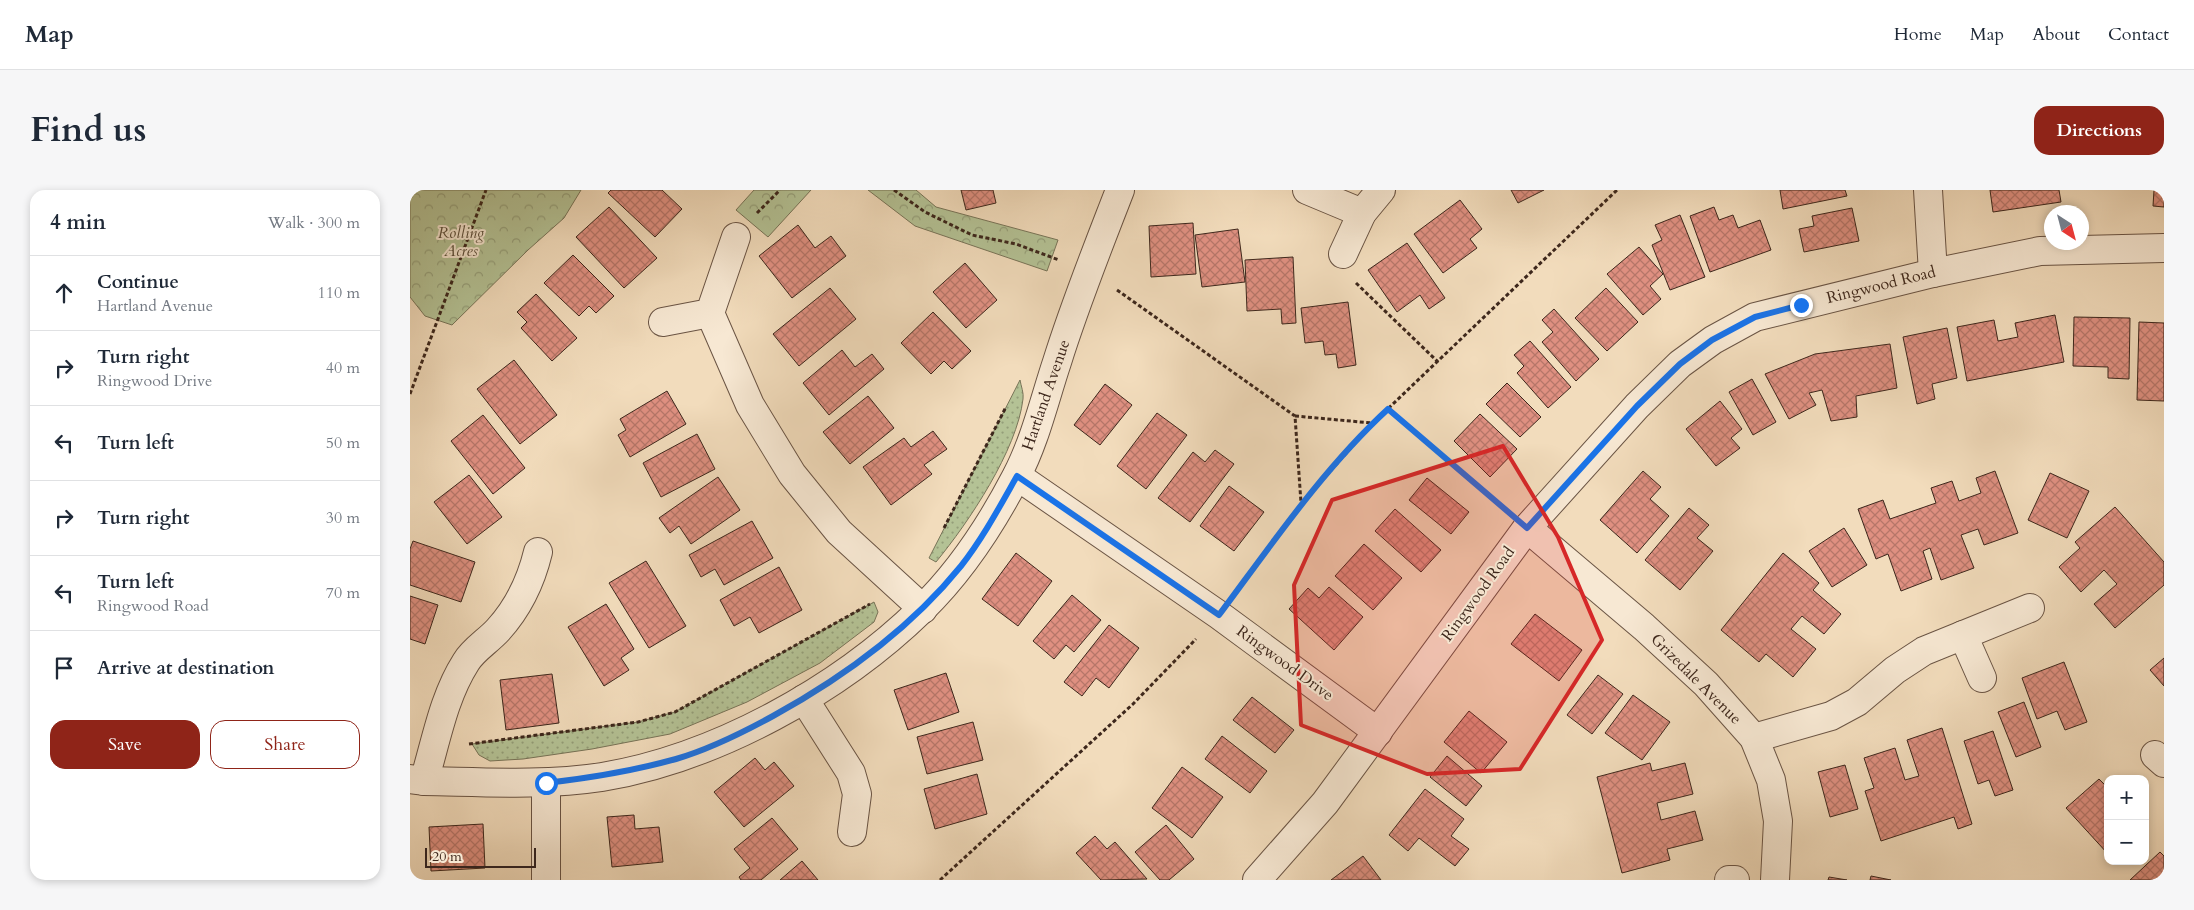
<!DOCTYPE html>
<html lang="en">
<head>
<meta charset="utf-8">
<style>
	:root { --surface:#fff; --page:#f6f6f7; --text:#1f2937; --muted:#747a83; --line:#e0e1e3; --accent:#8f2418 }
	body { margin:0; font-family:Cardo,serif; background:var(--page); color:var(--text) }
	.controls { position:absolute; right:15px; bottom:15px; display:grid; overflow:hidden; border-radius:10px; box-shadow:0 2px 8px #0003 }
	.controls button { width:45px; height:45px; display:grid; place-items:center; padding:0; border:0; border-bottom:1px solid var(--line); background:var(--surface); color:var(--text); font:25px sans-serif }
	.compass { position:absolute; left:1634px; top:15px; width:45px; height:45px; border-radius:50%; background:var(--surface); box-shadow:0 2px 8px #0003; rotate:144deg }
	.scale { position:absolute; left:15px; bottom:12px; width:111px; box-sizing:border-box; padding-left:5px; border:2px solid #3d271c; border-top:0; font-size:14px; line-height:18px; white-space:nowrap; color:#3d271c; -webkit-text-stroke:4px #f7e8d3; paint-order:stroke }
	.stop { position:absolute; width:15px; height:15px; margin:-11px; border:4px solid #1a73e8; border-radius:50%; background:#fff }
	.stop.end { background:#1a73e8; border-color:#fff; box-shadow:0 1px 5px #0008 }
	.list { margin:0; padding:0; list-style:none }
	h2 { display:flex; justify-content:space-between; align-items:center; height:65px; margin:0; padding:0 20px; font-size:21px }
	h2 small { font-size:16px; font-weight:400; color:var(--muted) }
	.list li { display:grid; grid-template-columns:32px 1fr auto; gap:15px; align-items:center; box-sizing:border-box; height:75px; padding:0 20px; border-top:1px solid var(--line) }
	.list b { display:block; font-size:19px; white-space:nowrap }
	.list p { margin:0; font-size:16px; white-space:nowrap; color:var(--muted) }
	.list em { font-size:16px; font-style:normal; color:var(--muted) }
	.actions { display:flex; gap:10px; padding:15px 20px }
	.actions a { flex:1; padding:11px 0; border:1px solid var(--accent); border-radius:15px; text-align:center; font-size:18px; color:var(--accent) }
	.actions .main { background:var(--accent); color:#fff }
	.icon { flex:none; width:28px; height:28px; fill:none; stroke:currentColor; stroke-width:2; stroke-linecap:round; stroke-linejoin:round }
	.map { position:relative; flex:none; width:1754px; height:690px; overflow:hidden; border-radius:15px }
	header { display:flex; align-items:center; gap:30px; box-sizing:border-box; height:70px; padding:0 25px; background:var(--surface); border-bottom:1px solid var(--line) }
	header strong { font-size:24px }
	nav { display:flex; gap:28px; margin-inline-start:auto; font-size:18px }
	.intro { display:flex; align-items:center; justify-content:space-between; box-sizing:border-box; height:120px; padding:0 30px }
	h1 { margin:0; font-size:35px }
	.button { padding:12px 22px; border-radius:15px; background:var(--accent); color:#fff; font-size:18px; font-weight:700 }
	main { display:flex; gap:30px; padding:0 30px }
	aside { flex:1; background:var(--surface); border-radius:15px; box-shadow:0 2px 8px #0003 }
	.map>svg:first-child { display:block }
	.grass { fill:url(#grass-dots); stroke:#787458 }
	.park { fill:url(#park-crowns); stroke:#787458 }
	.building { fill:url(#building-cross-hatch); stroke:#3d271c }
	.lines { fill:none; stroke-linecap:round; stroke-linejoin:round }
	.minor-casing { stroke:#6a5444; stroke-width:30 }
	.path { stroke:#3d271c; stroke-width:3; stroke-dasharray:4 2.5; stroke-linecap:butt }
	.minor { stroke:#f7e8d3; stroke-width:28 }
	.route { stroke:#1a73e8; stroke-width:6 }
	.marked { fill:#d62828; fill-opacity:0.2; stroke:#d62828; stroke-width:4; stroke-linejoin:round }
	.labels { text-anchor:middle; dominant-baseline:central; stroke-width:4; stroke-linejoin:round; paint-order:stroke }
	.park-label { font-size:16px; font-style:italic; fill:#5b4e3a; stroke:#f7e8d3 }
	.street-label { font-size:16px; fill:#3d271c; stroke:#f7e8d3 }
</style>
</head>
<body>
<header>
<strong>Map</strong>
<nav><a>Home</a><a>Map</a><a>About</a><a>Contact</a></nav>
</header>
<div class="intro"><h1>Find us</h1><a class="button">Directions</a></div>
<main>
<aside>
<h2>4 min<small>Walk · 300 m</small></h2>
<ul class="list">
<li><svg class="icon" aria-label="ahead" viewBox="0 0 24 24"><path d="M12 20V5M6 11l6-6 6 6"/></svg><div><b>Continue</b><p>Hartland Avenue</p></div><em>110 m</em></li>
<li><svg class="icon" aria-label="right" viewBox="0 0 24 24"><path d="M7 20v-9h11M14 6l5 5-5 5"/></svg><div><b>Turn right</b><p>Ringwood Drive</p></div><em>40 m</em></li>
<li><svg class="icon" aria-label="left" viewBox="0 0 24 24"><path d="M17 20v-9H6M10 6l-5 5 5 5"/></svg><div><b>Turn left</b></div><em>50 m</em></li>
<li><svg class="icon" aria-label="right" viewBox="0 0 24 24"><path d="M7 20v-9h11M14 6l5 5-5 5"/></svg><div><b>Turn right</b></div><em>30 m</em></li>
<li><svg class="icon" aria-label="left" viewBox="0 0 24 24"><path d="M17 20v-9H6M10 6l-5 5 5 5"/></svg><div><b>Turn left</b><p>Ringwood Road</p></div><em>70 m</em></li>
<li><svg class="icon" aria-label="arrive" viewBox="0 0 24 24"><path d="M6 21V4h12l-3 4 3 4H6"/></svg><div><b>Arrive at destination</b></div></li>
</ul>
<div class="actions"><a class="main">Save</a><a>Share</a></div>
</aside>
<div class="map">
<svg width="1754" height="690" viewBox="0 0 1754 690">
	<defs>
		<pattern id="grass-dots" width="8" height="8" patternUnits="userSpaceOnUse" patternTransform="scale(1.25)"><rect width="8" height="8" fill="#b4c295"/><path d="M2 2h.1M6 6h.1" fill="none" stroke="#949e79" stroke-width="1.8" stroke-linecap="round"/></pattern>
		<pattern id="park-crowns" width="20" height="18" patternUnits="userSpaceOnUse" patternTransform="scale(1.25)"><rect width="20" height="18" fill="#b4c295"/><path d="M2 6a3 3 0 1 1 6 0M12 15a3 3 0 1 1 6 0" fill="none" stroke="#949e79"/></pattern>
		<pattern id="building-cross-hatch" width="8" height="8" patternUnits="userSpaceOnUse" patternTransform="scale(1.25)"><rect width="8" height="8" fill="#df9081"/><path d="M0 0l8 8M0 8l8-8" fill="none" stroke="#b67669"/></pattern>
	</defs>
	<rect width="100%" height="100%" fill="#f2dcbc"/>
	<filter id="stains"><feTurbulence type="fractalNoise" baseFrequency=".004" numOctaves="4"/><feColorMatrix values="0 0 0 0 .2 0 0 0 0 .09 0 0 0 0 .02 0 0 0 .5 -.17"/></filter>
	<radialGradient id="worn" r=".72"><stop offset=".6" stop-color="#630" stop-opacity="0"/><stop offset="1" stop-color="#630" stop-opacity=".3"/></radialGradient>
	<g class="grass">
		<path d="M610,190C611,196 614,203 613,209C607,260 559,332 526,372L519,368Z"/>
		<polygon points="464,412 468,422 464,432 410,473 337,512 260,544 182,559 113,569 80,571 69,565 62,554 228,532 265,522"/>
	</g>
	<g class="park">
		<polygon points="0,0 171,0 154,28 118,60 42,135 15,126 0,107"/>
		<polygon points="344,0 401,0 358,47 326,20"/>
		<polygon points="458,0 506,0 526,17 648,50 637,81 505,36"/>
	</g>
	<g class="building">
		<polygon points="201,0 252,0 272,19 245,47 198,3"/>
		<polygon points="551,0 583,0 586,13 556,20"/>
		<polygon points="1101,0 1134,0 1108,13"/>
		<polygon points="1370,0 1435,0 1437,6 1373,19"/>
		<polygon points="1580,0 1649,0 1651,12 1583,22"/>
		<polygon points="1744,0 1754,0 1754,17 1743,16"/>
		<polygon points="1050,10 1072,39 1060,49 1067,58 1033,83 1004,44"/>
		<polygon points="199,17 247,68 214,98 166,47"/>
		<polygon points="1304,17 1309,30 1323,25 1328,38 1350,30 1361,60 1300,82 1280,26"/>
		<polygon points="1442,18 1449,51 1394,62 1389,39 1404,36 1402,26"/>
		<polygon points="1270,25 1295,87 1260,100 1242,55 1252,50 1245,35"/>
		<polygon points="783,33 786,84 741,87 739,36"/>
		<polygon points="388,35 405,58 421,46 436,66 382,108 349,66"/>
		<polygon points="828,39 835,92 792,97 785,45"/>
		<polygon points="997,53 1035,108 1019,119 1010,105 987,122 958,80"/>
		<polygon points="1229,57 1253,84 1240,96 1251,109 1233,125 1197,84"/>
		<polygon points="163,65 204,106 186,123 179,116 169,126 134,93"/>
		<polygon points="883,67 886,133 872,134 871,119 837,121 835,70"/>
		<polygon points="555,73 587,110 556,138 523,102"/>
		<polygon points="420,98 446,129 389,176 363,144"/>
		<polygon points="1196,98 1228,132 1197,161 1165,128"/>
		<polygon points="126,104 167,148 142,171 111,138 117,132 107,122"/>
		<polygon points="938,112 946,175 928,178 926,164 915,165 913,151 895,153 891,118"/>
		<polygon points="1144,119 1189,169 1166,191 1132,152 1143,142 1132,130"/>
		<polygon points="523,122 561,161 542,179 534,171 521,184 491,153"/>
		<polygon points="1645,125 1654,172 1557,191 1547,137 1584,130 1588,151 1608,147 1605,133"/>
		<polygon points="1664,127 1720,128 1719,189 1698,188 1698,177 1663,176"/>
		<polygon points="1729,132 1754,133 1754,211 1727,210"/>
		<polygon points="1537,138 1547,188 1522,194 1525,209 1507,214 1493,147"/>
		<polygon points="1120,151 1161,197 1138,218 1107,183 1114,176 1104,165"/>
		<polygon points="1480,154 1487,198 1446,206 1447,227 1421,231 1412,200 1399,203 1406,215 1379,229 1355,184 1405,164"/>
		<polygon points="432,160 445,177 462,164 474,179 419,225 393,193"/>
		<polygon points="104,170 147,225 110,254 67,199"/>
		<polygon points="1342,189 1366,232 1343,245 1319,202"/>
		<polygon points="1097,193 1131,227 1110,247 1076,214"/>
		<polygon points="695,194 722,215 690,255 664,235"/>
		<polygon points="257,201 276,234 220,267 208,245 216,240 210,229"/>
		<polygon points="458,206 484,238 440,274 413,242"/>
		<polygon points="1310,211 1332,239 1321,248 1330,258 1306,276 1276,239"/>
		<polygon points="747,223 777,245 736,299 707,276"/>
		<polygon points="1070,224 1107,259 1080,287 1044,251"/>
		<polygon points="73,225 115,278 83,304 41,251"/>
		<polygon points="523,241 537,259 514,275 522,284 481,315 453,277 494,248 501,257"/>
		<polygon points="287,244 305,279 251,307 233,273"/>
		<polygon points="805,260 824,274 780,332 748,308 783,262 795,272"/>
		<polygon points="1233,281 1251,297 1240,309 1259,326 1227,363 1190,330"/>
		<polygon points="1585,281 1608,343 1574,355 1568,339 1551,345 1564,378 1531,390 1520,358 1513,361 1522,389 1491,401 1478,364 1466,369 1448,319 1473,310 1480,329 1526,313 1521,298 1542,291 1549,311 1571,303 1566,288"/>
		<polygon points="1640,283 1679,301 1657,348 1618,330"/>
		<polygon points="59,285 92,327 57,354 24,312"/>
		<polygon points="308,287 330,320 281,354 269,336 260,343 249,328"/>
		<polygon points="1017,288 1059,322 1041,344 999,310"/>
		<polygon points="819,296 854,322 824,361 790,336"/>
		<polygon points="1705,317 1754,372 1754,395 1705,438 1684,414 1707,394 1694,380 1671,402 1649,377 1670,358 1665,352"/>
		<polygon points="1279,318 1299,335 1287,348 1303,361 1270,400 1235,370"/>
		<polygon points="985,319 1031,360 1011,382 965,341"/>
		<polygon points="342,331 363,368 314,395 305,379 291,387 279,365"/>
		<polygon points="1434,338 1457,375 1422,397 1399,361"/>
		<polygon points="3,351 65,372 51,412 0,395 0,359"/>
		<polygon points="954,354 992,388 963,420 925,386"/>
		<polygon points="606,363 642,391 608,436 572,409"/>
		<polygon points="1373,363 1409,393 1403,400 1431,424 1414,444 1392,426 1381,439 1406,459 1383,487 1356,464 1349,472 1311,440"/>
		<polygon points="236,371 276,436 239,458 199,393"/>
		<polygon points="369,377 392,420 349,443 340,427 324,436 310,410"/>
		<polygon points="919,397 953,427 924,460 879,419 898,398 909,408"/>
		<polygon points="662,405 691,430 664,462 656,455 644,469 623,451"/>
		<polygon points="0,406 28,415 15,454 0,449"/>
		<polygon points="196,414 224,459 211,468 219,480 194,496 158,437"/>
		<polygon points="1125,424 1172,460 1149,491 1101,454"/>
		<polygon points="699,435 729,458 699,498 686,488 672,506 654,492"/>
		<polygon points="1754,468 1754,496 1740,480"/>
		<polygon points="1654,472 1677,532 1655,540 1647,521 1627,529 1612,488"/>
		<polygon points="536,483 549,522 498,540 484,500"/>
		<polygon points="142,484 149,533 96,540 90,490"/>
		<polygon points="1188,485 1213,504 1182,544 1157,525"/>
		<polygon points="1223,505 1260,532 1232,570 1195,543"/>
		<polygon points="842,507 884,540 865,563 823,530"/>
		<polygon points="1614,512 1631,557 1606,567 1588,522"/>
		<polygon points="1059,521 1097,552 1071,583 1034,552"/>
		<polygon points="563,532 573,570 517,584 507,547"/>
		<polygon points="1532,538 1562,634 1548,639 1544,627 1471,651 1455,601 1464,598 1454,568 1485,558 1495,590 1509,586 1497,550"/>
		<polygon points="1583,541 1603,600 1585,606 1579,590 1568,594 1554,551"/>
		<polygon points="812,546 857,581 840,603 795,569"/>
		<polygon points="1037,566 1072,596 1056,616 1020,587"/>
		<polygon points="345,568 355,580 364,572 384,596 334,637 304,602"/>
		<polygon points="1240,573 1242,581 1275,573 1283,604 1247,613 1251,630 1285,621 1293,650 1257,659 1260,670 1212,683 1187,587"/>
		<polygon points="1435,575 1448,619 1420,627 1408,582"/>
		<polygon points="772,577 813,607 782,648 742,618"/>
		<polygon points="567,584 577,624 525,639 514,599"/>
		<polygon points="1689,589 1698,598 1698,664 1656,618"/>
		<polygon points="1015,599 1054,629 1041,646 1059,659 1045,676 1009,648 998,661 979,645"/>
		<polygon points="224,625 225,639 249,637 253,672 202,677 197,627"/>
		<polygon points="362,628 388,659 351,690 331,690 329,687 340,678 324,659"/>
		<polygon points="73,634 75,678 21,681 19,637"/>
		<polygon points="756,635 784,669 759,690 750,690 725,662"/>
		<polygon points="685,646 697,659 705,652 737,689 691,690 666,663"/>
		<polygon points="1750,662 1754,666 1754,690 1720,690"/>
		<polygon points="953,666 971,690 921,690"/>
		<polygon points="392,671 408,690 370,690"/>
		<polygon points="1461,686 1481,690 1460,690"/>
		<polygon points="1419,687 1437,690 1418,690"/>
	</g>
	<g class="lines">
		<g class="minor-casing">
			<g id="minor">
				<polyline points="897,0 952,23"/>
				<polyline points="1518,0 1523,83"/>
				<polyline points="933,64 952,23 971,0"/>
				<polyline points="300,123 340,215 382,284 429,342 513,419"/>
				<polyline points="253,132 300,123 326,47"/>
				<polyline points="607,286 809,425 968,542"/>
				<polyline points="1117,338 1234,437 1296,494 1344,548 1361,590 1368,631 1365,690"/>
				<polyline points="1553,445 1572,488"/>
				<polyline points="394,509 441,583 447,604 442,642"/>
				<polyline points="1344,548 1421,526 1447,512 1485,480 1514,461 1620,418"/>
				<polyline points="1745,565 1754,573"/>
				<path d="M0,589L14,591C73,592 133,596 192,587C306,568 429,500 512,419C551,381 581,335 606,287C625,251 634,211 647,172C665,114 688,57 710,0"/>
				<path d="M14,591C26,552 33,508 56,472C63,460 78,451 88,440C108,418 121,391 128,362"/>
				<polyline points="136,690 136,593"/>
				<polyline points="847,690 915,613 1117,338 1227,216 1270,174 1303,150 1345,127 1523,83 1630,61 1754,58"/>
				<polyline points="1319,690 1325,690"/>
			</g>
		</g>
		<g class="path">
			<polyline points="484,0 515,22 562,45 606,54 649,70"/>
			<polyline points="347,23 370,0"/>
			<polyline points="946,93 1028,172"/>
			<polyline points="707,100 885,226 891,313"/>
			<polyline points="0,204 76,0"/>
			<polyline points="978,219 1091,316"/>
			<polyline points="885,226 962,233"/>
			<polyline points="534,338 596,217"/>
			<polyline points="829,398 891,314 963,233 1207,0"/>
			<polyline points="59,554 228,532 265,522 460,414"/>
			<polyline points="530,690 723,514 786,449"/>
		</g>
		<use href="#minor" class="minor"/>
	</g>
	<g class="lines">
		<path class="route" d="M136,593C180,588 223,581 266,569C300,559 332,543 363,526C434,487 500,439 551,376C573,348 590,316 607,286L809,425C862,354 913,279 978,219L1117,338L1227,216L1270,174L1302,150L1345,127L1391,115"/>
	</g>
	<path class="marked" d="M1093,256L1148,347L1192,450L1110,579L1017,584L891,535L884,395L922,310Z"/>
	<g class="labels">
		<g class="park-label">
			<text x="51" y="43">Rolling<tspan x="51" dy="18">Acres</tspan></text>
		</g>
		<g class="street-label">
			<text transform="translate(1471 95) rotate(-14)">Ringwood Road</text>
			<text transform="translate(636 205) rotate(-71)">Hartland Avenue</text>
			<text transform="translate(1068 404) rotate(-54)">Ringwood Road</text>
			<text transform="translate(875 473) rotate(36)">Ringwood Drive</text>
			<text transform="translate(1286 489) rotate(45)">Grizedale Avenue</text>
		</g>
	</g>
	<rect width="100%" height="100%" filter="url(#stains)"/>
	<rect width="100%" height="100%" fill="url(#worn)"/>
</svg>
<div class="controls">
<button>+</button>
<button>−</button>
</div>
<svg class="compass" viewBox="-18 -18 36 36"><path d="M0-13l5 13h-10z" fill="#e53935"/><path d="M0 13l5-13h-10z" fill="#747a83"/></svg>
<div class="scale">20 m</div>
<div class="stop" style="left:136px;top:593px"></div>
<div class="stop end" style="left:1391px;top:115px"></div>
</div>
</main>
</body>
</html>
